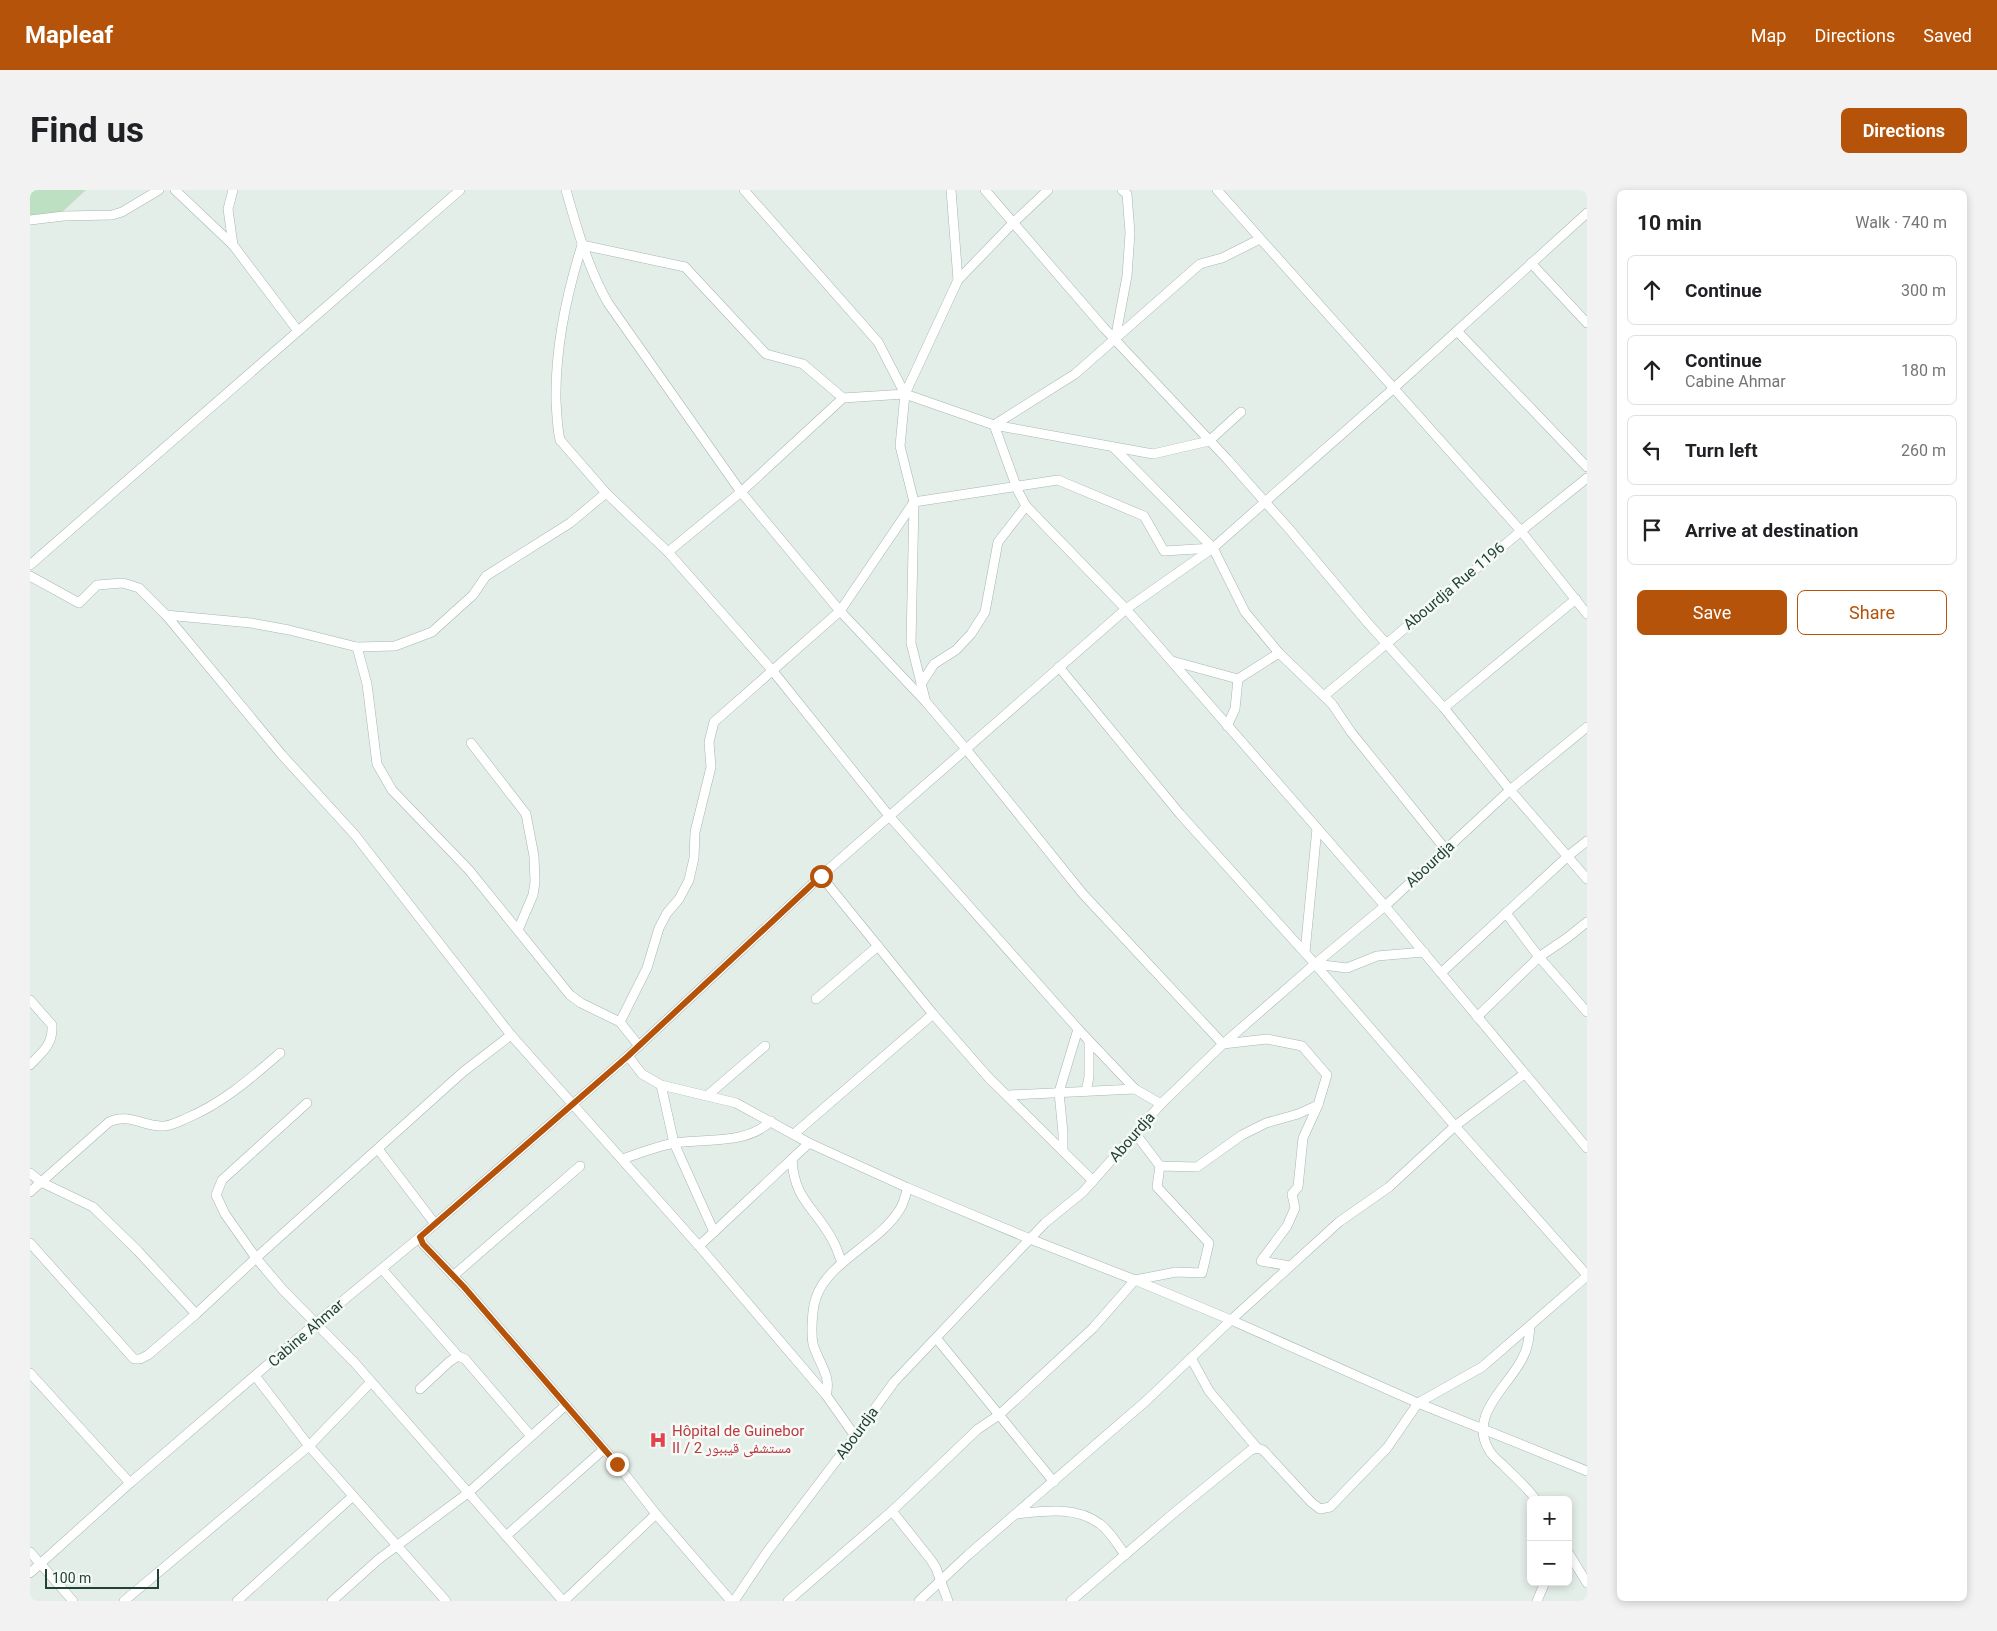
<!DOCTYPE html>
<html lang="en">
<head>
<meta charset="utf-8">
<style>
	:root { --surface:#fff; --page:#f2f2f2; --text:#202124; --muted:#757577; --line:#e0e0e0; --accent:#b45309 }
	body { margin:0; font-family:Roboto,"Noto Naskh Arabic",sans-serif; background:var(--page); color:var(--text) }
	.controls { position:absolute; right:15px; bottom:15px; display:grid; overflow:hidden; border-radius:8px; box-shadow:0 2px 8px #0003 }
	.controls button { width:45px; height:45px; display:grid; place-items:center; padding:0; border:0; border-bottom:1px solid var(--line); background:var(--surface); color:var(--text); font:25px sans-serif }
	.scale { position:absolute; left:15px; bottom:12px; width:114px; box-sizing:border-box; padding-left:5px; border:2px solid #224236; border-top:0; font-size:14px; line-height:18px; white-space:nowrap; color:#224236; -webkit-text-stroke:4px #f5faf7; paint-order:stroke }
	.stop { position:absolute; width:15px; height:15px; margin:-11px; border:4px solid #b45309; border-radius:50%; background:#fff }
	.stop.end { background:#b45309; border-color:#fff; box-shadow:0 1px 5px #0008 }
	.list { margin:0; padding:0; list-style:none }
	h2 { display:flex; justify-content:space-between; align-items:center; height:65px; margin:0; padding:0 20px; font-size:21px }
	h2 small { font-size:16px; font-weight:400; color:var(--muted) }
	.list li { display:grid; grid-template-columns:32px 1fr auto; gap:15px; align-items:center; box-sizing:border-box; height:70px; margin:0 10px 10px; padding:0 10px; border:1px solid var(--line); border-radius:8px }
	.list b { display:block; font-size:19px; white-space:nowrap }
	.list p { margin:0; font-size:16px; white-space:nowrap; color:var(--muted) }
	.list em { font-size:16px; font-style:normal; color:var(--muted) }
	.actions { display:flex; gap:10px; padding:15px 20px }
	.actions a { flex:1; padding:11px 0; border:1px solid var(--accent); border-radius:8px; text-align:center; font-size:18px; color:var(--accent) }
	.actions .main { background:var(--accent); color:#fff }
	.icon { flex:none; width:28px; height:28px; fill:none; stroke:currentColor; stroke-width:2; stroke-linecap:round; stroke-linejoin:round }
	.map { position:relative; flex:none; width:1557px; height:1411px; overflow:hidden; border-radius:8px }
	header { display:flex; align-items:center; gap:30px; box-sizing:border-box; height:70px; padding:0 25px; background:var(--accent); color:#fff }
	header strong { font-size:24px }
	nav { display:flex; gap:28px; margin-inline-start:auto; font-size:18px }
	.intro { display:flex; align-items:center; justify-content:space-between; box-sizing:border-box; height:120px; padding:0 30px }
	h1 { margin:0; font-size:35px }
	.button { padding:12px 22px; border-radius:8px; background:var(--accent); color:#fff; font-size:18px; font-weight:700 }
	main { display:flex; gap:30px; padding:0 30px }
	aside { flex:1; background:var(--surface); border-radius:8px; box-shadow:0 2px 8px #0003 }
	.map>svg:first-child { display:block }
	.green { fill:#bde0c3 }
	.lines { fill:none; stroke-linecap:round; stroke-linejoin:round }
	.minor-casing { stroke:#a6b7b0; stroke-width:10 }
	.minor { stroke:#fff; stroke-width:9 }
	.route { stroke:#b45309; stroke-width:6 }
	.labels { text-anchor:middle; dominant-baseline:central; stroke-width:5; stroke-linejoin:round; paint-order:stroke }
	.street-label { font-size:15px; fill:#224236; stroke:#f5faf7 }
	.health-label { font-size:15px; fill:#be3a42; stroke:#f5faf7; text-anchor:start }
</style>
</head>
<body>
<header>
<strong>Mapleaf</strong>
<nav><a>Map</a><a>Directions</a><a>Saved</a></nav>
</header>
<div class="intro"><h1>Find us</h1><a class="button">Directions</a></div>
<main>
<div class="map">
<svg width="1557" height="1411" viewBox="0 0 1557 1411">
	<rect width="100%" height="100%" fill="#e4eee9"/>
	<polygon class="green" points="0,0 56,0 29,25 0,26"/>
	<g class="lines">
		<g class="minor-casing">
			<g id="minor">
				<polyline points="145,0 203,55 268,141"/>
				<polyline points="203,0 198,19 203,55"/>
				<path d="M536,0C547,39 558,78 578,113L711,302L810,421L896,512L936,559L1053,704L1193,854L1237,849L1272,856L1297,885L1288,915L1268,924L1236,933L1212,945L1167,977L1130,976L1127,997L1179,1053L1172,1083L1146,1082L1105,1090L1063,1138L969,1225L948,1239L862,1321"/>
				<polyline points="714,0 848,152 875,204"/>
				<polyline points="921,0 928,90"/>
				<polyline points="955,0 1074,138 1197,269 1260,340 1337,432 1414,518 1480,600 1557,689"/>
				<polyline points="1187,0 1491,341 1557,424"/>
				<polyline points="0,30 34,26 82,25 92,22 129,0"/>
				<polyline points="1230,49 1192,68 1170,74 1045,184 964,235 988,301 996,316 1096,419 1355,716 1557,958"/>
				<path d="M552,55C536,106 525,158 526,211C527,225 527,237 530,250L576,303L638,362L742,480L860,627L1048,839L1105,899L1131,914"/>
				<polyline points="552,55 655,77 736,164 773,174 813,208"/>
				<polyline points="1501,73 1557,133"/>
				<polyline points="1427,141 1557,277"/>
				<polyline points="1085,150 1097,86 1100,43 1097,4 1092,0"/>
				<polyline points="1083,257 1183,358 1215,422 1249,463 1302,514 1321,542 1416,660"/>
				<polyline points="638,362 711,302 813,208 875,204 964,235 1123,264 1179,251 1211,222"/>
				<polyline points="0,375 430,0"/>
				<polyline points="0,386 49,413 67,395 93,393 109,398 136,425 252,565 325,645 481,845 669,1056 796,1205 825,1246"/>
				<polyline points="136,425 221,433 259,440 327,457 365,456 402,442 443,405 456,386 540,333 576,303"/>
				<polyline points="327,457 337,494 347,574 362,600 439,680 540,805 551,813 590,832 609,856"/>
				<polyline points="1142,471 1208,489 1249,463"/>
				<polyline points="1029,477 1150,624 1285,774 1425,936 1557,1085"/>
				<polyline points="891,494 904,474 926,460 941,444 955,422 968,352 996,316"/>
				<polyline points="1294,506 1491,341 1557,288"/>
				<polyline points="895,509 881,453 884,312 870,256 875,204 928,90 983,33 1018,0"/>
				<polyline points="1414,518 1546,409"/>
				<polyline points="1197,536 1205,519 1208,489"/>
				<polyline points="441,553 496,624 504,666 505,692 503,705 488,740"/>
				<polyline points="791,686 903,824 958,887 1063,991"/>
				<polyline points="1476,723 1509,767 1557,822"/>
				<polyline points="1275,762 1287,638"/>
				<polyline points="1285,774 1317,778 1347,766 1394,762"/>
				<polyline points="1411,783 1538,666 1557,651"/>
				<polyline points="786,809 848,756"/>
				<path d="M0,810L22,835C23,855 13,861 0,875"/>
				<polyline points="1447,827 1509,767 1537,748 1557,732"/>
				<polyline points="590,832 617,778 629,738 637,723 649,709 659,690 664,668 665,642 681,577 679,552 684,532 810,421 884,312 1028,290 1114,326 1134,361 1183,358 1364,198 1557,23"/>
				<polyline points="598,866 612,884 631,895 706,913 779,953 878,998 1000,1049 1105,1090 1201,1130 1388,1213 1557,1281"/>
				<polyline points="631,895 644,953 684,1042"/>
				<polyline points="1056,901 1059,887 1059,851"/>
				<polyline points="678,905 735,856"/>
				<polyline points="979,905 1105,899"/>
				<polyline points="277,913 192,990 186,1005 195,1024 226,1068 433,882 481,845"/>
				<polyline points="1105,943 1130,976"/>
				<polyline points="764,944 903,824"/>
				<polyline points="348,959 405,1034"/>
				<polyline points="1033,959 1033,943 1029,902 1048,839"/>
				<path d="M593,969C610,963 627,956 645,953C677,948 716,955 741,931"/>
				<path d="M762,969C764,1011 786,1018 803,1051C807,1058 809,1066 812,1073"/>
				<polyline points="0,983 11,992 63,1017 108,1061 166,1124 226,1068 253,1100 324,1172 533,1411"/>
				<path d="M0,1002L79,932C98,922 116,938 135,936C143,935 150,931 157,928C193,913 221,888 250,863"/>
				<polyline points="390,1047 393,1054 434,1097 587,1274 626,1324 701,1411"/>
				<polyline points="0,1053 104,1169 110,1169 118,1165 166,1124"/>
				<polyline points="669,1056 779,953"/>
				<polyline points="1260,1076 1231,1071 1257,1036 1265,1018 1262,1004 1268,997 1273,948 1288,915"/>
				<polyline points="352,1079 428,1166"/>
				<polyline points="423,1086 550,976"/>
				<path d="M1500,1136C1499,1148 1498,1159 1492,1169C1478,1197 1438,1225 1459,1260C1462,1266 1469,1271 1474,1276C1485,1287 1497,1297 1506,1310"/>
				<polyline points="907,1149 1024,1292"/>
				<polyline points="1161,1168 1179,1201 1227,1258"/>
				<polyline points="0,1183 100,1293"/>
				<polyline points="226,1187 279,1256 416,1411"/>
				<polyline points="390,1199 419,1172 428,1166 435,1169 501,1246"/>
				<path d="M796,1205C802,1186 788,1172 783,1154C781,1144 782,1118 786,1108C797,1072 850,1053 870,1019C874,1013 875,1005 878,998"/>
				<path d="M986,1324C1015,1321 1046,1316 1070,1334C1080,1341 1088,1355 1095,1365"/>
				<polyline points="476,1346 574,1259"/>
				<polyline points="0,1362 43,1411"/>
				<polyline points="1538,1362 1557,1393"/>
				<polyline points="0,1383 100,1293 286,1133 390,1047 598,866 791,686 1096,419 1183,358"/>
				<polyline points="94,1411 279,1256 341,1192"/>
				<polyline points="207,1411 323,1306"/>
				<polyline points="302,1411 349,1369 438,1303 536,1215"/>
				<polyline points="534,1411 626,1324"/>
				<polyline points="704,1411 737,1362 825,1246 864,1192 1015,1033 1053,1002 1131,914 1193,854 1285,774 1355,716 1480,600 1557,537"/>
				<polyline points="758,1411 862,1321 901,1370 906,1378 918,1411"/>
				<polyline points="889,1411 938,1365 1116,1211 1201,1130 1309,1032 1359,997 1425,936 1494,884"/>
				<polyline points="1041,1411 1145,1322 1221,1260 1227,1258 1233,1260 1281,1312 1290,1319 1300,1317 1357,1258 1388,1213 1452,1177 1557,1086"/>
				<polyline points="1507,1411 1515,1392"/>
			</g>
		</g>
		<use href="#minor" class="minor"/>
	</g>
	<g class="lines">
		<polyline class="route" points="587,1274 434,1097 393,1054 390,1047 598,866 791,686"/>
	</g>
	<defs>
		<g id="hospital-bare" transform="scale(1.35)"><path d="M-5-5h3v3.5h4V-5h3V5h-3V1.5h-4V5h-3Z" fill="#e0444e" stroke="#f5faf7" stroke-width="2.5" paint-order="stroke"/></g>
	</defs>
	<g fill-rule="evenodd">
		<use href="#hospital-bare" x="628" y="1250"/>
	</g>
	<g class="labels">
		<g class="street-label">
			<text transform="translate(1424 396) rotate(-40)">Abourdja Rue 1196</text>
			<text transform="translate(1400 674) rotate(-43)">Abourdja</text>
			<text transform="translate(1102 947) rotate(-49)">Abourdja</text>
			<text transform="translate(276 1143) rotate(-41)">Cabine Ahmar</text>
			<text transform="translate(827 1243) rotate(-54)">Abourdja</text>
		</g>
		<g class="health-label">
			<text x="642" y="1241">Hôpital de Guinebor<tspan x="642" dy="17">II / مستشفى قيببور 2</tspan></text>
		</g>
	</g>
</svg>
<div class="controls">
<button>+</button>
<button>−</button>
</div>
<div class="scale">100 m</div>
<div class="stop" style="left:791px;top:686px"></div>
<div class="stop end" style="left:587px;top:1274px"></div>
</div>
<aside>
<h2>10 min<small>Walk · 740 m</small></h2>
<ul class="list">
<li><svg class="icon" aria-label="ahead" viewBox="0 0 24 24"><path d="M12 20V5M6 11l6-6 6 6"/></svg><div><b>Continue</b></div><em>300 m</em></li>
<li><svg class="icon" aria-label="ahead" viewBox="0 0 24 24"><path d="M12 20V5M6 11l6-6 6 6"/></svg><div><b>Continue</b><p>Cabine Ahmar</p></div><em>180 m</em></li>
<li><svg class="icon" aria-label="left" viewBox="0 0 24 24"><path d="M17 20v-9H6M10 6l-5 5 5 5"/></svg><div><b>Turn left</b></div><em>260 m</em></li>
<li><svg class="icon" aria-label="arrive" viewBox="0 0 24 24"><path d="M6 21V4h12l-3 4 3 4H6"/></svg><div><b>Arrive at destination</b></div></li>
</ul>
<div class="actions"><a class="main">Save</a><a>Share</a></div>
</aside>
</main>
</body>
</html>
